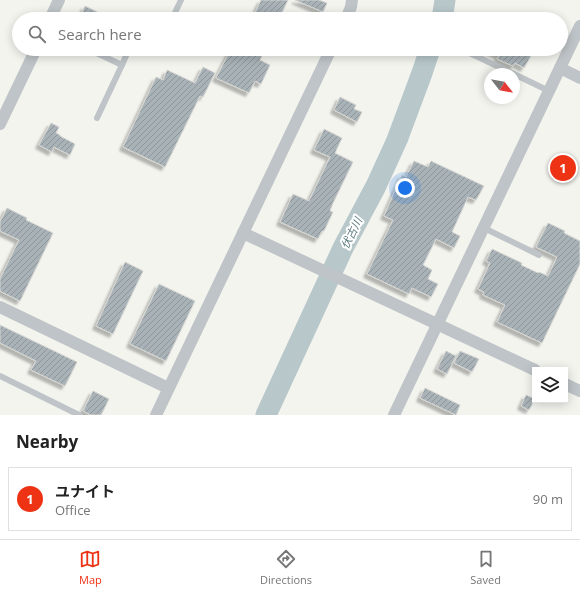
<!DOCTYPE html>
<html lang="en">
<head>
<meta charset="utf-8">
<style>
	:root { --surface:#fff; --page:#f2f2f2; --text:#222; --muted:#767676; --line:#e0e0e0; --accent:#ee3315 }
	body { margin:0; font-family:"Open Sans","Noto Sans JP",sans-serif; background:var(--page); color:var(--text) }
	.controls { position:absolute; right:12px; bottom:12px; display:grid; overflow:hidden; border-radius:0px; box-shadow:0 2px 10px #0003 }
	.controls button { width:36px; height:36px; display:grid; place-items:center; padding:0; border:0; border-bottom:1px solid var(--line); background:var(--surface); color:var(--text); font:20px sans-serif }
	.compass { position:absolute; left:484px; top:68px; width:36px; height:36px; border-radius:50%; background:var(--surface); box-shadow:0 2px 10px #0003; rotate:121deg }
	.you { position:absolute; left:405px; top:188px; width:14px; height:14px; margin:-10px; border:3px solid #fff; border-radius:50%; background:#1a73e8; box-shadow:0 0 0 6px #1a73e833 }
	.badge { display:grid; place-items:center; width:26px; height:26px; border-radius:50%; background:var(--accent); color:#fff; font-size:13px; font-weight:700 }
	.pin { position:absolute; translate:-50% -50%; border:2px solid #fff; box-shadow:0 1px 4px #0006 }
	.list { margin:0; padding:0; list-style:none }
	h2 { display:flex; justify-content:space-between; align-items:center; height:52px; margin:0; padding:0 16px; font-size:17px }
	h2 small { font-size:13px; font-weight:400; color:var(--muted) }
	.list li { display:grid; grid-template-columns:26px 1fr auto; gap:12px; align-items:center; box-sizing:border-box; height:64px; margin:0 8px 8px; padding:0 8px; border:1px solid var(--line); border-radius:0px }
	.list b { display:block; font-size:15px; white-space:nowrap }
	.list p { margin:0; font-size:13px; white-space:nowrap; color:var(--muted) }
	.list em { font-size:13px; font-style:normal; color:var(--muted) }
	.icon { flex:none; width:22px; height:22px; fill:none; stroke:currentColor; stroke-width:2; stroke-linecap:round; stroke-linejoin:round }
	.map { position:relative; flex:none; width:580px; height:415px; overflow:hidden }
	.search { position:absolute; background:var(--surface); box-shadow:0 2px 10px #0003; left:12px; right:12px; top:12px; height:44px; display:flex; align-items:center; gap:10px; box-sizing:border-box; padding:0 14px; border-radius:22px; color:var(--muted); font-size:15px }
	.sheet { height:124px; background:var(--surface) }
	nav { display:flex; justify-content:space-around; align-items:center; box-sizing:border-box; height:56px; border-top:1px solid var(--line); background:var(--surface); font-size:11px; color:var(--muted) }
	nav a { display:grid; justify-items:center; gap:2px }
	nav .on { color:var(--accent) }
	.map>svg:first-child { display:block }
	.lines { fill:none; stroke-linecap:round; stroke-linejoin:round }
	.river { stroke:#b7c7ca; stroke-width:21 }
	.building { fill:url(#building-hatch); stroke:#d5d5d2; filter:url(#shadow) }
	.service { stroke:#bec4c7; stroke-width:6 }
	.minor { stroke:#bec4c7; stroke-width:12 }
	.labels { text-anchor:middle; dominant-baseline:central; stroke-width:4; stroke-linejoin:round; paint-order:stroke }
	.water-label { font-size:11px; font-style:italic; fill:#5c7b80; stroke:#fff }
</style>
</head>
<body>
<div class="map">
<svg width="580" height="415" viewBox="0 0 580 415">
	<defs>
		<pattern id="building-hatch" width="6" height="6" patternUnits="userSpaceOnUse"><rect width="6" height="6" fill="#a9b3b7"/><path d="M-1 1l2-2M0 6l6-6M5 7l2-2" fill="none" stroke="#8d969a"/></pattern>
		<filter id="shadow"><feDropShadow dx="-3.5" dy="3.5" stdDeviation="1" flood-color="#0004"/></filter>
	</defs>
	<rect width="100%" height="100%" fill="#f4f4ef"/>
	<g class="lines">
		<g class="river">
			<polyline points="442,19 445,0"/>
			<polyline points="266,415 343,248 376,186 397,140 422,73 430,49"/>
		</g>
	</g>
	<g class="building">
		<polygon points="261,0 288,0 279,19 252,19"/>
		<polygon points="295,0 319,0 327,3 323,12"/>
		<polygon points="85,6 112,19 79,19"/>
		<polygon points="231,49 265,49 260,60 270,65 261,84 255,81 249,93 216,78"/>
		<polygon points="485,49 522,49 532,54 524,68 515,63 513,66 497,59 499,56"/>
		<polygon points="203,67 215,73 203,97 200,96 165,167 123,147 156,77 163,80 167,70 195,83"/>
		<polygon points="340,97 356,105 354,109 362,112 357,122 334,110"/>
		<polygon points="51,123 59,127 56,133 60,135 60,136 75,144 70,155 54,147 52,152 39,145"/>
		<polygon points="324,129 342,138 335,153 353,162 333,203 330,211 333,212 324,231 322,231 318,239 280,222 293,194 309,201 330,157 314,150"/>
		<polygon points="414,161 428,167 431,161 484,186 476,200 468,197 452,232 460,236 454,248 436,239 423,265 432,270 428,279 438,284 431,297 412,288 409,294 367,274 393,220 384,216 402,175 406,177"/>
		<polygon points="7,208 27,218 26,220 53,233 20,301 0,291 0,279 19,240 0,231 0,222"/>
		<polygon points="548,223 565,231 564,233 580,241 580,264 542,343 497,322 505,305 483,295 484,292 478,289 490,263 486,261 492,249 522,263 521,265 538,273 539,272 548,276 557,257 536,247"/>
		<polygon points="125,262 143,271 113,334 96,326"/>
		<polygon points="159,284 195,301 166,361 130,344"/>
		<polygon points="0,325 77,362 65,386 31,370 36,361 0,343"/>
		<polygon points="446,351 456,356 447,374 437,369"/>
		<polygon points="460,351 479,359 472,372 454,363"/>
		<polygon points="425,388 460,405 456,415 420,398"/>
		<polygon points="93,391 109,399 101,415 91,415 83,411"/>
		<polygon points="526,395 535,399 529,410 521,406"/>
	</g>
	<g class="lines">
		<g class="service">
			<polyline points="172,19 181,0"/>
			<polyline points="88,49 122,65 97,118"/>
			<polyline points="156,49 158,49"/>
			<polyline points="461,49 514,74"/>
			<polyline points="122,65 129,49"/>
			<polyline points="514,74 549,91"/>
			<polyline points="484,228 539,255"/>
			<polyline points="0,376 79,415"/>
		</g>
		<g class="minor">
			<polyline points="50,19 59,0"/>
			<polyline points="346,19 351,7 352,0"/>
			<polyline points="560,68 580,78"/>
			<polyline points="0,124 36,49"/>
			<polyline points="243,233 535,370"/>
			<polyline points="0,307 168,388"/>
			<polyline points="565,384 580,391"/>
			<polyline points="156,415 331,49"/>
			<polyline points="394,415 580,26"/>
		</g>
	</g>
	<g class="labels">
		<g class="water-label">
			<text transform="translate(351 233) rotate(-64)">伏古川</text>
		</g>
	</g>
</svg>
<div class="controls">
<button><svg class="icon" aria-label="layers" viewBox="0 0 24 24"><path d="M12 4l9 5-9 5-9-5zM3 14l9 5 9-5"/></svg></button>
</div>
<svg class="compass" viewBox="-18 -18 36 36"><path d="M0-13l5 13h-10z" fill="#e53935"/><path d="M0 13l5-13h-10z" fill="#767676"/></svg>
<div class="you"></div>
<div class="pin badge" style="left:563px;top:168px">1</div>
<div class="search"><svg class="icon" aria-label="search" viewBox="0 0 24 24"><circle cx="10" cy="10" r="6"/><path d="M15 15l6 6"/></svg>Search here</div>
</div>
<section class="sheet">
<h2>Nearby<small></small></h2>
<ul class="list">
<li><span class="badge">1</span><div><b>ユナイト</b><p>Office</p></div><em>90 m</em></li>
</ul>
</section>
<nav>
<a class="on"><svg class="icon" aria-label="map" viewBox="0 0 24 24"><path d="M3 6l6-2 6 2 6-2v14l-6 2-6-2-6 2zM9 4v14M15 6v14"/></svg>Map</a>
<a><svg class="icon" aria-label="directions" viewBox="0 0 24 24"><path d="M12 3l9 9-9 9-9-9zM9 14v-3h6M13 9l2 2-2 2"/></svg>Directions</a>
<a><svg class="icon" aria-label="saved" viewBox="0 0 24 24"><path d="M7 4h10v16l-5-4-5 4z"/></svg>Saved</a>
</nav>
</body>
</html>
